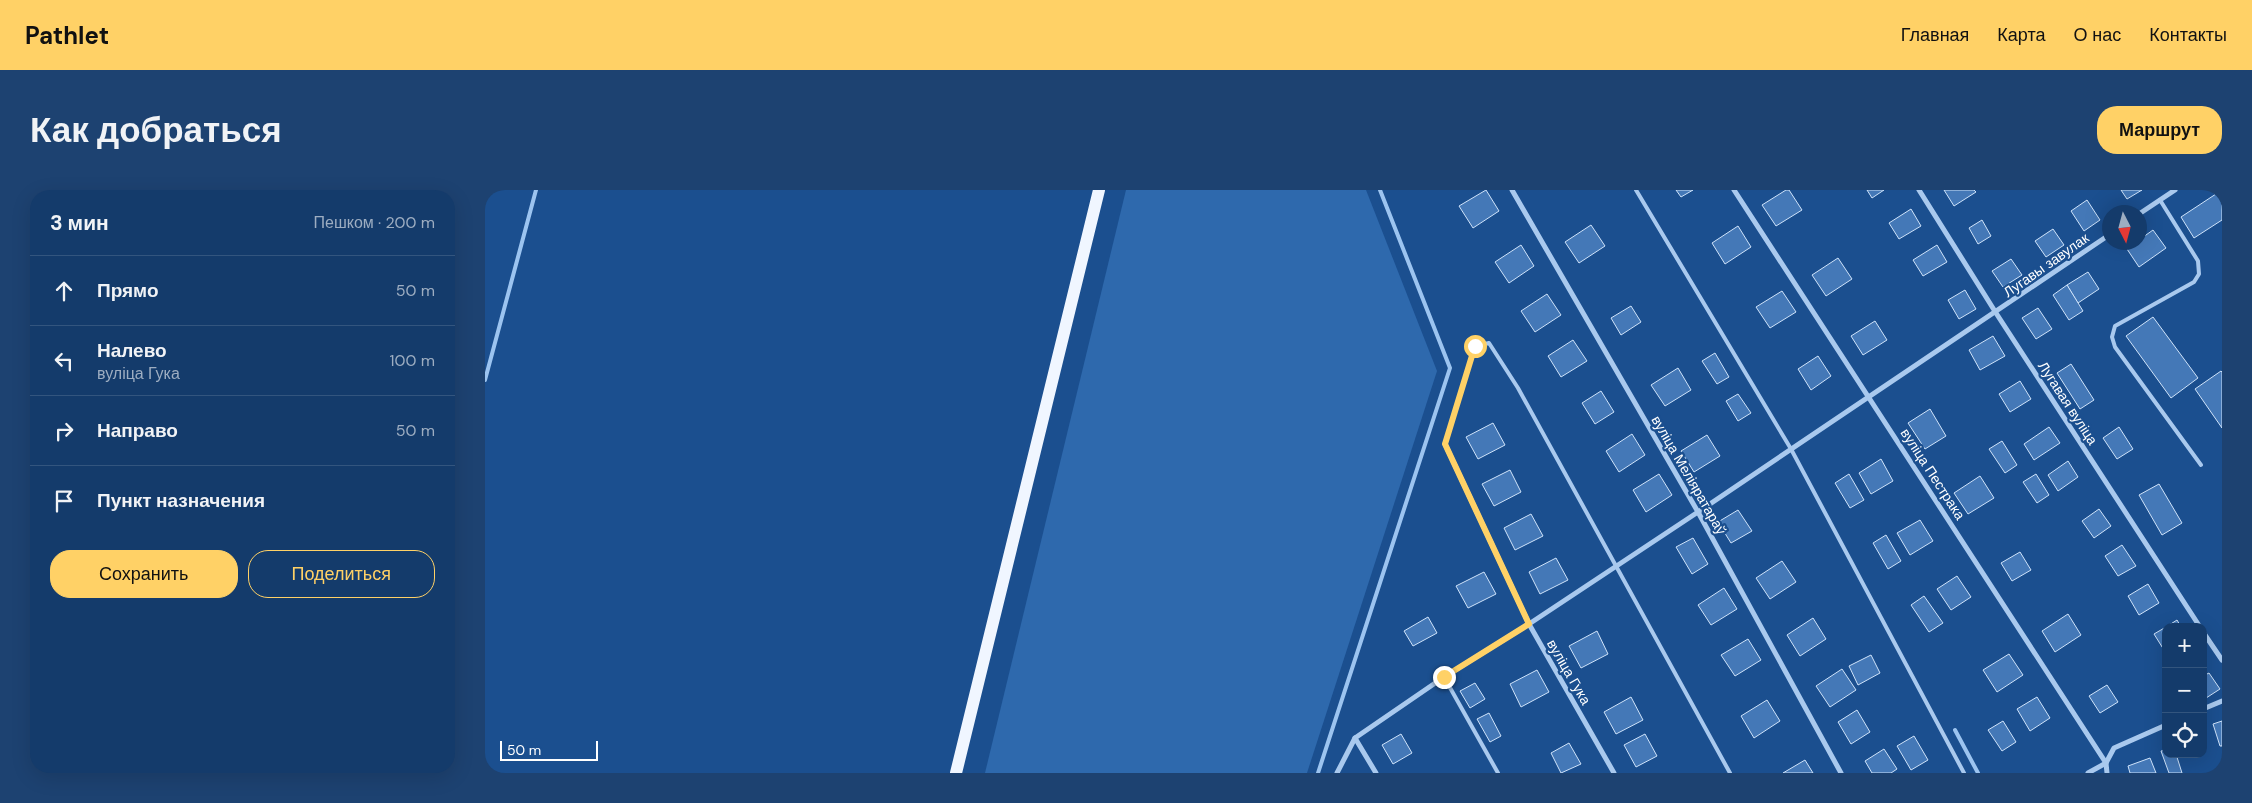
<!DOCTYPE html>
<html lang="ru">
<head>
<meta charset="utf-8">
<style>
	:root { --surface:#143b6b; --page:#1d4271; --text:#f1f3f6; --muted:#9dadc1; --line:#33557e; --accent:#ffd166 }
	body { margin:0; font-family:"DM Sans",sans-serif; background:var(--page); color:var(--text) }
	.controls { position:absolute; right:15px; bottom:15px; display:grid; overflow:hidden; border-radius:10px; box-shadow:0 5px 20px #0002 }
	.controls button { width:45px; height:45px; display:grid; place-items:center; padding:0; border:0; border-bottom:1px solid var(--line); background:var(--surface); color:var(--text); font:25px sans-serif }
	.compass { position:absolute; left:1617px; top:15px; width:45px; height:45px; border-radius:50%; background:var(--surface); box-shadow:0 5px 20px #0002; rotate:174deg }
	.scale { position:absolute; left:15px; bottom:12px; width:98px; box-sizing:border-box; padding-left:5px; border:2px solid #fff; border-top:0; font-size:14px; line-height:18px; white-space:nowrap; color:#fff; -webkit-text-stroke:4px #1b4f8f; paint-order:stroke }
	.stop { position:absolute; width:15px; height:15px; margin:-11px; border:4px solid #ffd166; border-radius:50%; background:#fff }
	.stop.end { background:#ffd166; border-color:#fff; box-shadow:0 1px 5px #0008 }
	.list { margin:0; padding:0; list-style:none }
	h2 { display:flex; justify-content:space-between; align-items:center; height:65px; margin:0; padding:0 20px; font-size:21px }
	h2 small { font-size:16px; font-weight:400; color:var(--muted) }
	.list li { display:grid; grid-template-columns:32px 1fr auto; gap:15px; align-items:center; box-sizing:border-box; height:70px; padding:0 20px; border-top:1px solid var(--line) }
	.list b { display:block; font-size:19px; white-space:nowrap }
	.list p { margin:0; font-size:16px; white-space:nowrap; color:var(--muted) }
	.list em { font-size:16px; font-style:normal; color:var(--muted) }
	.actions { display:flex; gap:10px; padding:15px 20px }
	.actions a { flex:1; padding:11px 0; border:1px solid var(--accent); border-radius:20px; text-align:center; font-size:18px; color:var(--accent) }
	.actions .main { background:var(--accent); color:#111 }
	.icon { flex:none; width:28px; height:28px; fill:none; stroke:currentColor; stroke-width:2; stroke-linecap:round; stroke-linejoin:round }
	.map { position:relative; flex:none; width:1737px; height:583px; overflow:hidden; border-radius:20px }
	header { display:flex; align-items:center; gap:30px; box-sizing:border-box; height:70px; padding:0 25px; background:var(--accent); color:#111 }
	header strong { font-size:24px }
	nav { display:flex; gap:28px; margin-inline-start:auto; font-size:18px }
	.intro { display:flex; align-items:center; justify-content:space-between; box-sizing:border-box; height:120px; padding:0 30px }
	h1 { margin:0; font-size:35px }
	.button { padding:12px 22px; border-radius:20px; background:var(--accent); color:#111; font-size:18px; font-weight:700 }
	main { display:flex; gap:30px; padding:0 30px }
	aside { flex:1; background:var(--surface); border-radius:20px; box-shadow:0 5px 20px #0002 }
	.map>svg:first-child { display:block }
	.green { fill:#2e69ad }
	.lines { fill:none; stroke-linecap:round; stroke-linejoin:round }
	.stream { stroke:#9cc4f0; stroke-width:4 }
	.building { fill:#4478b7; stroke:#cfe3fa }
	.lane { stroke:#a9c9ee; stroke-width:4 }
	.street { stroke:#a9c9ee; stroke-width:5 }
	.primary { stroke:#f0f6ff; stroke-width:12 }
	.route { stroke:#ffd166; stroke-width:6 }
	.labels { text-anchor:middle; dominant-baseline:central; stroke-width:4.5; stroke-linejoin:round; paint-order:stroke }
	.street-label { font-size:14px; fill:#fff; stroke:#1b4f8f }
</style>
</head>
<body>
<header>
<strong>Pathlet</strong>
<nav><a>Главная</a><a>Карта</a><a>О нас</a><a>Контакты</a></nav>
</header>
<div class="intro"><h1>Как добраться</h1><a class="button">Маршрут</a></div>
<main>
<aside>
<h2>3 мин<small>Пешком · 200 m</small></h2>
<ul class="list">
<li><svg class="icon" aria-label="ahead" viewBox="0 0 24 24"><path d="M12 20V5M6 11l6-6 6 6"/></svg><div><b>Прямо</b></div><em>50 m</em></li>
<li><svg class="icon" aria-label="left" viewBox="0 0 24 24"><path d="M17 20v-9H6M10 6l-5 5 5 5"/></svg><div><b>Налево</b><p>вуліца Гука</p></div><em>100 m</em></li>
<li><svg class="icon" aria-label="right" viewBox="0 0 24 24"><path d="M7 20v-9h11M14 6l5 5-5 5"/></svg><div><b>Направо</b></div><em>50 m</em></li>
<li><svg class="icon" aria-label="arrive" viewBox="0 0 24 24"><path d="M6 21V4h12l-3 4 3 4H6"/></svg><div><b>Пункт назначения</b></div></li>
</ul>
<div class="actions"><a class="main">Сохранить</a><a>Поделиться</a></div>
</aside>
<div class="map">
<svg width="1737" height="583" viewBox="0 0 1737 583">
	<rect width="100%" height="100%" fill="#1b4f8f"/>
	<polygon class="green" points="641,0 881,0 952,181 822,583 500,583"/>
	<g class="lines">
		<g class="stream">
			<polyline points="0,190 51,0"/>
			<polyline points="1470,540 1493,583"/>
			<polyline points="833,583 965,178 895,0"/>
		</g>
	</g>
	<g class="building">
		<polygon points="1001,0 1014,21 988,38 974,16"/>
		<polygon points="1191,0 1208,0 1196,7"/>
		<polygon points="1301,0 1304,0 1317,20 1291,36 1277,15"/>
		<polygon points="1382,0 1399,0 1387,8"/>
		<polygon points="1459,0 1489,0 1491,2 1469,16"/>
		<polygon points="1636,0 1657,0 1642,9"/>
		<polygon points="1737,0 1737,30 1709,48 1696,27"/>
		<polygon points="1602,10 1615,30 1599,41 1586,21"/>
		<polygon points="1426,19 1436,36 1414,49 1404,33"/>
		<polygon points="1497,30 1506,46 1493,54 1484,38"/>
		<polygon points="1106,35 1120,56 1094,73 1080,52"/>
		<polygon points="1253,36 1266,57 1240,74 1227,53"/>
		<polygon points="1568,39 1579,55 1561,67 1550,51"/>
		<polygon points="1668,40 1681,58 1654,77 1642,59 1654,52 1654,50"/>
		<polygon points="1036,55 1049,76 1024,93 1010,72"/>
		<polygon points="1452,55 1462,72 1438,86 1428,70"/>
		<polygon points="1353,68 1367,89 1341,106 1327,85"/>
		<polygon points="1526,69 1537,85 1518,97 1507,81"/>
		<polygon points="1603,82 1614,99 1593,113 1582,95"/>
		<polygon points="1582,95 1598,121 1584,130 1568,105"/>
		<polygon points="1480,100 1491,119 1474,129 1463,110"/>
		<polygon points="1297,101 1311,122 1285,138 1271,117"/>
		<polygon points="1062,104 1076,125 1050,142 1036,121"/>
		<polygon points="1146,116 1156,132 1136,145 1126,128"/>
		<polygon points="1553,118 1567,139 1551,149 1537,128"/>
		<polygon points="1668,127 1713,188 1686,208 1641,146"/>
		<polygon points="1390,131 1402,150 1378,165 1366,146"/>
		<polygon points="1508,146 1520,166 1495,180 1484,160"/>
		<polygon points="1088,150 1102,171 1076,187 1063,166"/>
		<polygon points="1230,163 1244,187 1232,194 1217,171"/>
		<polygon points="1333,166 1346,186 1326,200 1313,179"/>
		<polygon points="1586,174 1609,210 1595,219 1572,183"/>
		<polygon points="1193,178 1206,200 1180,216 1166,195"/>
		<polygon points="1736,181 1737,182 1737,238 1710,199"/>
		<polygon points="1535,191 1546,209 1525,222 1514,204"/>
		<polygon points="1116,201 1129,222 1110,234 1097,213"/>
		<polygon points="1253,204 1266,223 1253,231 1241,211"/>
		<polygon points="1445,219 1461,246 1440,259 1423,233"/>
		<polygon points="1008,233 1020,255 993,269 981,247"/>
		<polygon points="1564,237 1575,253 1549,270 1539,254"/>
		<polygon points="1634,237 1648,259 1632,269 1618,248"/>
		<polygon points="1147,244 1160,265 1134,282 1121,261"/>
		<polygon points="1222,245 1235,266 1209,282 1196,261"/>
		<polygon points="1517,251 1532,275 1520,283 1504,259"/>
		<polygon points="1396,269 1408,291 1386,304 1374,283"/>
		<polygon points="1583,271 1593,287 1573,301 1563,285"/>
		<polygon points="1025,280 1036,302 1009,316 997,294"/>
		<polygon points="1174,284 1187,305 1161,322 1148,300"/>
		<polygon points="1364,284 1379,310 1365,318 1350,293"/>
		<polygon points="1551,284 1564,305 1552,313 1538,292"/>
		<polygon points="1495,286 1509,308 1483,324 1469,303"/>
		<polygon points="1674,294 1697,333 1677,345 1654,305"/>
		<polygon points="1614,319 1626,336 1609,348 1597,331"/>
		<polygon points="1253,320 1267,341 1246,353 1233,332"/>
		<polygon points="1046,324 1058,346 1030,360 1019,338"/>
		<polygon points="1435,330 1448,351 1425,365 1412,343"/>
		<polygon points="1401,345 1416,371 1403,379 1388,353"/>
		<polygon points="1208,348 1223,374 1207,384 1191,357"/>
		<polygon points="1637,355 1651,376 1633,386 1620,366"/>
		<polygon points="1535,362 1546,380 1527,391 1516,373"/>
		<polygon points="1071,368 1083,390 1055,404 1044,382"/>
		<polygon points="1297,371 1311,392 1285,409 1271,388"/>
		<polygon points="999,382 1011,404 983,418 971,396"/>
		<polygon points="1472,386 1486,407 1466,420 1452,399"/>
		<polygon points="1663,394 1674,413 1654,425 1643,406"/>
		<polygon points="1239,398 1252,419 1226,435 1213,415"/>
		<polygon points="1439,406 1458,433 1444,442 1426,415"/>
		<polygon points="1583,424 1596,445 1570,462 1557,441"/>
		<polygon points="943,427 952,443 928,456 919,441"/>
		<polygon points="1328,428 1341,449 1315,466 1302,445"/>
		<polygon points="1692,430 1696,437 1681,437"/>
		<polygon points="1681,437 1681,459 1679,460 1669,444"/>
		<polygon points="1112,441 1123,464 1096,478 1084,456"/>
		<polygon points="1263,449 1276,470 1250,486 1236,465"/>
		<polygon points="1524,464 1538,485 1512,502 1498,480"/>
		<polygon points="1386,465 1395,483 1373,495 1364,476"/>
		<polygon points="1357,479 1371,500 1345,517 1331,496"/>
		<polygon points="1052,480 1064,502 1036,517 1025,494"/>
		<polygon points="1724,483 1735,499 1718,510 1718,486"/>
		<polygon points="990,493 1000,509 985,518 975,501"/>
		<polygon points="1622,495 1633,512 1615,523 1604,506"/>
		<polygon points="1146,507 1158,530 1131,544 1119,522"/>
		<polygon points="1552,507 1565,528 1545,541 1532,519"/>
		<polygon points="1282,510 1295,531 1269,548 1256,526"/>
		<polygon points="1372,520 1385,542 1366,554 1353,532"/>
		<polygon points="1004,523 1016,546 1005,552 992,529"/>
		<polygon points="1518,531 1531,552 1517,561 1503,540"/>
		<polygon points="1737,531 1737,556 1735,556 1728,534"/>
		<polygon points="916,544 927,563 908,574 897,555"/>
		<polygon points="1160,544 1172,566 1151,577 1139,555"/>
		<polygon points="1429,546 1443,570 1426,580 1412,556"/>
		<polygon points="1084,553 1096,574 1076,583 1066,563"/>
		<polygon points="1399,559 1412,579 1406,583 1387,583 1380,571"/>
		<polygon points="1681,560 1681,564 1691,564 1697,583 1684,583 1676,561"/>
		<polygon points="1665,568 1671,583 1645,583 1643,576"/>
		<polygon points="1320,570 1328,583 1298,583"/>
	</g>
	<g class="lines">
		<g class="lane">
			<polyline points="1151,0 1306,259 1479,583"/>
			<polyline points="1675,10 1713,71 1714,84 1709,92 1630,136 1627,147 1630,157 1716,275"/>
			<polyline points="960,254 990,156 1004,153 1033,198 1245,583"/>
			<polyline points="959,487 1013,583"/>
		</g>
		<g class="street">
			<polyline points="1027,0 1213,322 1356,583"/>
			<polyline points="1249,0 1621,573 1622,583"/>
			<polyline points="1434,0 1511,123 1715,437"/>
			<polyline points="1654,24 1690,0"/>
			<polyline points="960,254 1044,434 1129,583"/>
			<polyline points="1718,442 1737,470"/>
			<polyline points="1718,519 1737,511"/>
			<polyline points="870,548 891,583"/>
			<polyline points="852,583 870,548 959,487 1044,434 1213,322 1624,45"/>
			<polyline points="1603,583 1621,573 1629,558 1681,535"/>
		</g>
		<polyline class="primary" points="471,583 614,0"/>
	</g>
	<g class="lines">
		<polyline class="route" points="959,487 1044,434 960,254 990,156"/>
	</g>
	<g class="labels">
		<g class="street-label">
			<text transform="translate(1561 75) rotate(-35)">Лугавы завулак</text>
			<text transform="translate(1583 213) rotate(57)">Лугавая вуліца</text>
			<text transform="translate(1448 284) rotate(57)">вуліца Пестрака</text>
			<text transform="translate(1204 285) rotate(60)">вуліца Меліяратараў</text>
			<text transform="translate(1084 482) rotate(60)">вуліца Гука</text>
		</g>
	</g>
</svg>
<div class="controls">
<button>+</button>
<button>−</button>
<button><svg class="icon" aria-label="locate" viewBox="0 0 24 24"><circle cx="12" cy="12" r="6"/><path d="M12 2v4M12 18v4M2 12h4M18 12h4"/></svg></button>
</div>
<svg class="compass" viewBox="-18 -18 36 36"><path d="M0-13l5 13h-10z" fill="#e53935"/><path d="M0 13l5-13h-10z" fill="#9dadc1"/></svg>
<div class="scale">50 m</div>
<div class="stop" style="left:990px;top:156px"></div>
<div class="stop end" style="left:959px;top:487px"></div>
</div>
</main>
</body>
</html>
